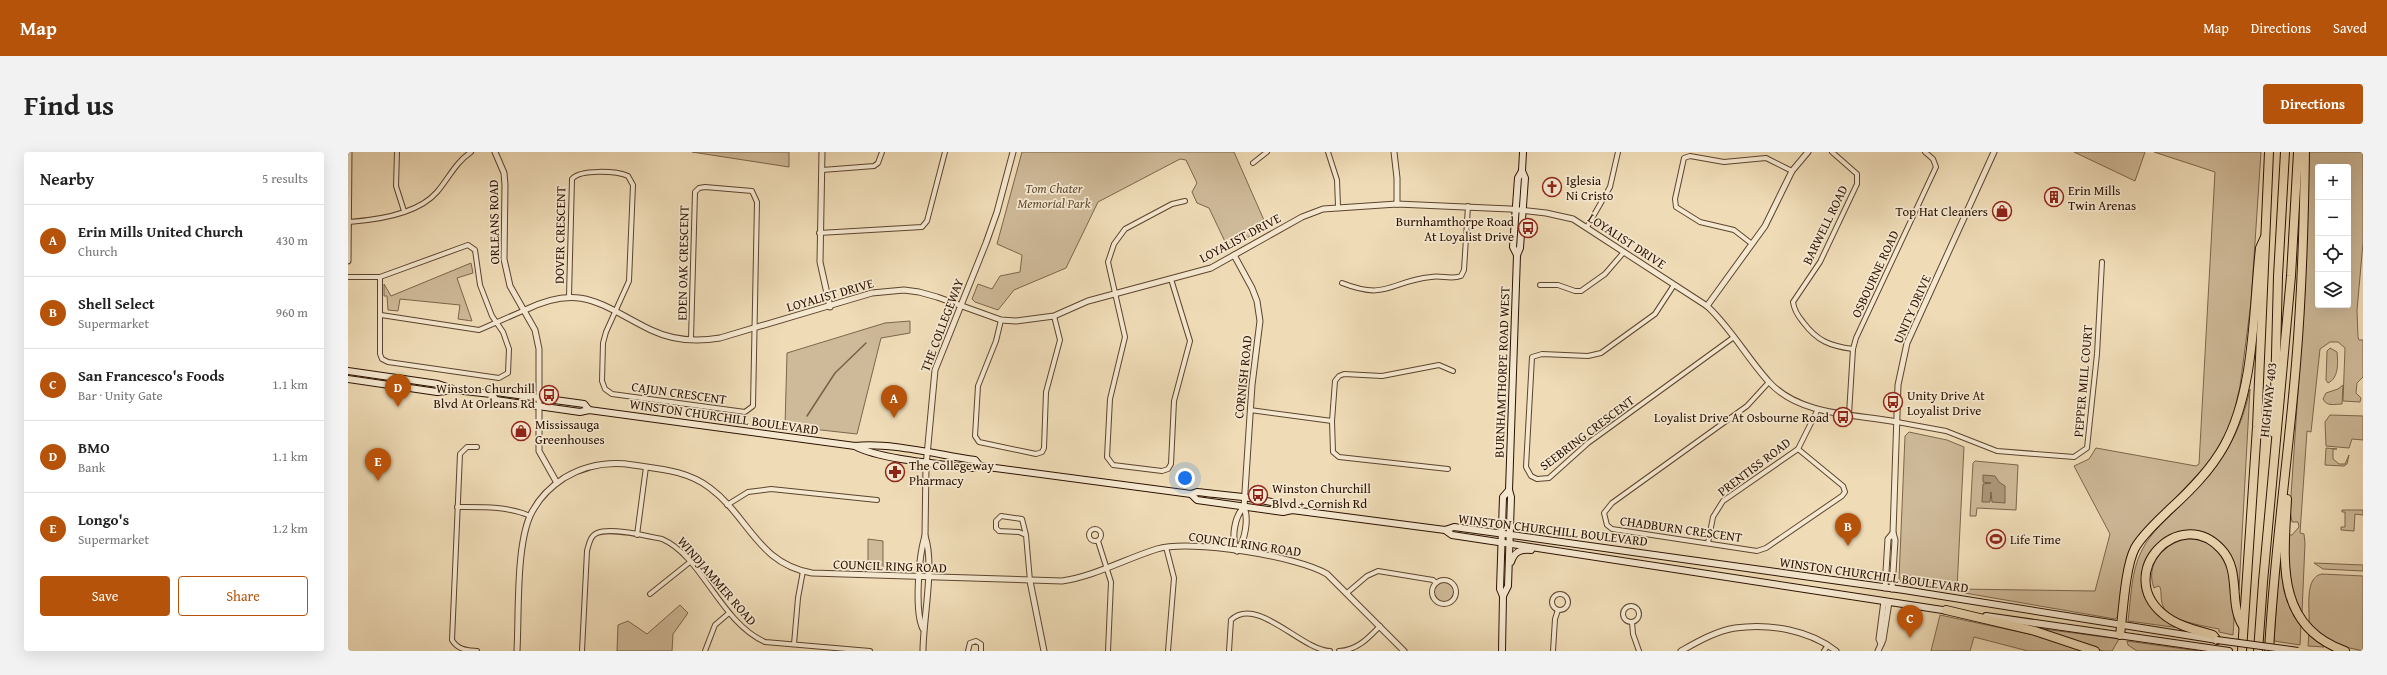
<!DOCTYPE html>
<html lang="en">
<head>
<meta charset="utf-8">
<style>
	:root { --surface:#fff; --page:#f2f2f2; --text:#222; --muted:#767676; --line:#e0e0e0; --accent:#b45309 }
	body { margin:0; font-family:"Gentium Book Plus",serif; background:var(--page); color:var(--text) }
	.controls { position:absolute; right:12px; top:12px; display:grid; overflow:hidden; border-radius:4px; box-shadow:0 4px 16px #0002 }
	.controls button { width:36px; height:36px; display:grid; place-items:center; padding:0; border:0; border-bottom:1px solid var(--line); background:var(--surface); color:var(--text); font:20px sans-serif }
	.you { position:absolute; left:837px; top:326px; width:14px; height:14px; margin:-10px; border:3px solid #fff; border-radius:50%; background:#1a73e8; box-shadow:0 0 0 6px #1a73e833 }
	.badge { display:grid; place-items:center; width:26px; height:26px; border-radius:50%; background:var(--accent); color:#fff; font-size:13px; font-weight:700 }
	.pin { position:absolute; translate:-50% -33px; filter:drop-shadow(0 1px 2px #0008) }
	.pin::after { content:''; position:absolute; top:21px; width:14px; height:12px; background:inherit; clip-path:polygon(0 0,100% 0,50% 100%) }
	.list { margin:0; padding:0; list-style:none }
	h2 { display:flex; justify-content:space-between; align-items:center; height:52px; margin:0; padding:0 16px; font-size:17px }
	h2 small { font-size:13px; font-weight:400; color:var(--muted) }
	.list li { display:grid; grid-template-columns:26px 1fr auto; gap:12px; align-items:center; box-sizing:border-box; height:72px; padding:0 16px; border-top:1px solid var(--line) }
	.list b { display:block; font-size:15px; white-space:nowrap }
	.list p { margin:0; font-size:13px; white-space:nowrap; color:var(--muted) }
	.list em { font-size:13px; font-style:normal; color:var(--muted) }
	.actions { display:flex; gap:8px; padding:12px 16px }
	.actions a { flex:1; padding:9px 0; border:1px solid var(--accent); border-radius:4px; text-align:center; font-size:14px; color:var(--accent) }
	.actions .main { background:var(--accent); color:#fff }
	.icon { flex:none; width:22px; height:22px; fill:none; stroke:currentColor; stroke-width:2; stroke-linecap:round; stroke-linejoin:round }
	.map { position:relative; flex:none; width:2015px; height:499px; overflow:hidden; border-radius:4px }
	header { display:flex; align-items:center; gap:24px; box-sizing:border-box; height:56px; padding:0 20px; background:var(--accent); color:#fff }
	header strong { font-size:19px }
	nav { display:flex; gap:22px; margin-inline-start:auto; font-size:14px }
	.intro { display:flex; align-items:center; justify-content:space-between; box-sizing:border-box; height:96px; padding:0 24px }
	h1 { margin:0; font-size:28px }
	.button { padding:10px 18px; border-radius:4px; background:var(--accent); color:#fff; font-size:14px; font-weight:700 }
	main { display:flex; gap:24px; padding:0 24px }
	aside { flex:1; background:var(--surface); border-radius:4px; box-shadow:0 4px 16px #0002 }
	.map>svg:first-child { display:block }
	.green { fill:#ceb998; stroke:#7c654c; fill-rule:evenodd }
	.water { fill:#ac9779; stroke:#786149 }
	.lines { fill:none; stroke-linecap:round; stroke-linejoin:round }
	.stream { stroke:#786149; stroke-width:1.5 }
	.minor-casing { stroke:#5c442e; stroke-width:6 }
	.tertiary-casing { stroke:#5c442e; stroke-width:7 }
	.secondary-casing { stroke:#2b1100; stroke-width:8 }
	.motorway-casing { stroke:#2b1100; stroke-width:10 }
	.minor { stroke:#f5e8d0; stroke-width:4 }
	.tertiary { stroke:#f5e8d0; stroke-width:5 }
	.secondary { stroke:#f5e8d0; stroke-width:6 }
	.motorway { stroke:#efdcb7; stroke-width:8 }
	.secondary-bridge-casing { stroke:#2b1100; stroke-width:8; stroke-linecap:butt }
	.secondary-bridge { stroke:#f5e8d0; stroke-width:6 }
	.labels { text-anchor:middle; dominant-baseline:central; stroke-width:3.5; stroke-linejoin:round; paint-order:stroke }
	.poi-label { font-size:13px; fill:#2b1100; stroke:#f5e8d0; text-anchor:start }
	.park-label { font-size:13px; font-style:italic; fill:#644c35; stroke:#f5e8d0 }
	.street-label { font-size:13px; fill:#2b1100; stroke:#f5e8d0 }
</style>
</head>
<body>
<header>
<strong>Map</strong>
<nav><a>Map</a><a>Directions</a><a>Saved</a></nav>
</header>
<div class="intro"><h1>Find us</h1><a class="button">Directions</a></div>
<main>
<aside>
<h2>Nearby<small>5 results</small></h2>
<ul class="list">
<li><span class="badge">A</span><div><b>Erin Mills United Church</b><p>Church</p></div><em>430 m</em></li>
<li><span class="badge">B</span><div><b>Shell Select</b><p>Supermarket</p></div><em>960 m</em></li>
<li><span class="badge">C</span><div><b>San Francesco's Foods</b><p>Bar · Unity Gate</p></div><em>1.1 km</em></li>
<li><span class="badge">D</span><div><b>BMO</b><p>Bank</p></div><em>1.1 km</em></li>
<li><span class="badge">E</span><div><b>Longo's</b><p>Supermarket</p></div><em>1.2 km</em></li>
</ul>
<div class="actions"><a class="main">Save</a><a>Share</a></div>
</aside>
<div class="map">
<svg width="2015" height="499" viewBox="0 0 2015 499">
	<rect width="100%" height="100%" fill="#efdcb7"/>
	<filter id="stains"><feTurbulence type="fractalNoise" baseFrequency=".005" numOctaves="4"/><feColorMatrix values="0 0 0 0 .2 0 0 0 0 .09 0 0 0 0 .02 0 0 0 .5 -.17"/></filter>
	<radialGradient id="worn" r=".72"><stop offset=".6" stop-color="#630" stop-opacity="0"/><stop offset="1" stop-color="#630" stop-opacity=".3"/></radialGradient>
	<g class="green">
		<polygon points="344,0 441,0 441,15"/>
		<polygon points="674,0 886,0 919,75 880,96 861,56 849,51 844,40 849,31 838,8 832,7 750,50 718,116 666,138 650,158 627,150 624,147 630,132 644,137 652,124 672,120 674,103 649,92"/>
		<polygon points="1726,0 1797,0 1787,29"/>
		<polygon points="1806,0 1913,0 1903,151 1892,234 1886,260 1880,277 1864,307 1788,388 1772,462 1767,467 1553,430 1551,427 1557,284 1561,280 1599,288 1616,295 1609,437 1747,439 1762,382 1726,314 1741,307 1748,296 1848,314 1851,312 1867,20"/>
		<path d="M1961,0H2015V91L2009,158L2010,185L2011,188H2015V225L2009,231L2008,241L2013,246L2012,250L1995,249L1997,196L1990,190H1982L1972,197L1963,280L1959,279L1952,381L1956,382L1957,391L1954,461C1940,435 1940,412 1941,383H1944L1951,375L1950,370H1944L1942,358L1957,137ZM1970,15H2000V153H1970Z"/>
		<polygon points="123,111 125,121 109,126 124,169 110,167 112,153 52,147 50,159 40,158 39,144 36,144 36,132 43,144"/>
		<polygon points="562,169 562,181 533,186 509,282 437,274 439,201 537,171"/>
		<path d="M1982,196L1989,200C1990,210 1991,226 1980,231L1978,228L1979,199Z"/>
		<path d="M1995,233L1994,252C1986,252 1979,255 1975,247L1978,241L1990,237Z"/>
		<path d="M1902,237L1891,438C1888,406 1881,391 1849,381L1808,396L1797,437L1832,476L1780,469C1783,446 1783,419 1794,398C1803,380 1820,366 1834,352C1870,317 1891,288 1902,237Z"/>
		<polygon points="1982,263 2015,264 2015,288 2004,287 2001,296 1978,294 1977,270"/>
		<polygon points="1978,296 1989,297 1985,297 1985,307 1991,312 1997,312 2001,303 1999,312 1996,314 1977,313"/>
		<polygon points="1627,309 1670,313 1668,358 1629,356 1628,364 1622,364 1625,311"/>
		<polygon points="1994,358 2015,358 2015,363 2007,362 2006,379 1993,378 1993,375 1997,375 1997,360 1994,360"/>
		<polygon points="520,387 535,389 535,417 520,417"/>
		<path d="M1837,387C1888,385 1888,446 1885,483L1871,480V477C1856,474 1820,469 1815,454C1812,447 1814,441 1812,435L1810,434L1806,436C1797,412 1815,393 1837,387Z"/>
		<polygon points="1932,399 1934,399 1933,415 1936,439 1940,451 1953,472 1952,493 1926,489"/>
		<polygon points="1966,411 2015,413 2015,419 1975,417"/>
		<path d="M1974,422L2015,424V499L1984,492L1961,471C1962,457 1956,425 1974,422Z"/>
		<circle cx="1096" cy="440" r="10"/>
		<polygon points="332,453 340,461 325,482 324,499 269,499 270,473 280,469 299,482"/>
		<polygon points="1592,463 1686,483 1687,482 1740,499 1680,499 1626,485 1622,499 1583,499"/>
		<polygon points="1688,476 1771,487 1764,499 1755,499"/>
		<polygon points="1961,480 1977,493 1976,495 1960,494"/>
		<polygon points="1779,489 1851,499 1789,499 1780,493"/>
	</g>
	<polygon class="water" points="1635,323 1647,324 1651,330 1657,334 1657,351 1644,350 1643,340 1642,350 1634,350 1635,332 1643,331 1635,330"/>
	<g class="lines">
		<polyline class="stream" points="459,264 487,221 518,191"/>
		<g class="minor-casing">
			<g id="minor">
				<polyline points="49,0 48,34 56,59"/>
				<polyline points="980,0 989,28 990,54"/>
				<path d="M1484,0L1509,22V32L1472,110L1445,150C1446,158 1450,164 1455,170C1469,189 1482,194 1505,197"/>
				<polyline points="905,11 919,0"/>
				<polyline points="474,18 526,14 530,11 534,0"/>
				<path d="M1,70C29,68 70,62 89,40C101,26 107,11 123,0"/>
				<polyline points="1239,75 1262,35 1270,0"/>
				<polyline points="471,81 574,75 579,69 597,0"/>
				<polyline points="1404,92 1386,78 1352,70 1328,55 1327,47 1336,6 1342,4 1376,10 1418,6 1444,19"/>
				<polyline points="0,125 32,125 120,93 127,98 132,133 144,164 155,180 161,197 160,221 151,226 40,210 34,207 32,202 32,125"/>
				<polyline points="823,127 842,189 826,249 823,312 820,317 814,319 765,313 759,305 762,247 777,185 760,110 766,92 777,77 824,52 837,49"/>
				<path d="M994,131C1040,149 1042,129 1083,125C1093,123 1103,128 1113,124L1116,118L1120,54"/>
				<polyline points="1192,133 1210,133 1227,139 1233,139 1257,122 1276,100"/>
				<polyline points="1326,133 1307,162 1253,201 1240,204 1194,202 1184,205 1178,315 1183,324 1189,327 1201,326 1240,291 1386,185"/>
				<path d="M221,144L224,27C232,17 269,19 280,24L285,33L281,129L258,180L255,191L254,229L257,237L264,242L397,260L405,254L409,50L404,39L357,35L351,36L347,40L343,187"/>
				<polyline points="33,163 131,178 177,158"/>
				<polyline points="653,168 648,189 630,234 627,284 631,290 688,302 694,300 696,296 698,240 712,188 706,164"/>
				<polyline points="1421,230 1399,254 1264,351 1256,361 1259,373 1264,377 1409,399 1418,396 1494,344 1497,340 1495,334 1450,297"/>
				<polyline points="902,258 984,269"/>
				<polyline points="1501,262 1505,197 1508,186 1588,15 1585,7 1577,0"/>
				<polyline points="1549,270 1598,279 1649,299 1726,305 1739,296 1749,202 1754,110"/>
				<path d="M129,295H119L112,302L104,488C110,498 119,498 129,499"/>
				<polyline points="1100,317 991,305 985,300 984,269 987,229 991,224 996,222 1034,224 1091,213 1105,219"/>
				<polyline points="379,353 400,340 423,337 529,348"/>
				<path d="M109,355C133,355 160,354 182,364"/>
				<circle cx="747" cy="383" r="6"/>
				<polyline points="289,383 298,315"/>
				<polyline points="678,383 674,367 653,364 648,369 648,376 651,379 671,380 678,383 682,429"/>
				<polyline points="750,389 763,430 760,499"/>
				<polyline points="1360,391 1365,365 1375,349 1450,297 1470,257"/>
				<polyline points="818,395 826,426 820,499"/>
				<circle cx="1096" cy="440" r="12"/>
				<polyline points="999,441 1019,424 1030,419 1085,428 1088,431"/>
				<polyline points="302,442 342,410"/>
				<circle cx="1212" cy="450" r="8"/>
				<circle cx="1283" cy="462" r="8"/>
				<polyline points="1284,470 1285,482 1291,499"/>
				<polyline points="446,492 450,446 455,419"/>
				<path d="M234,499L239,399C241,392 242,384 249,381C263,375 299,384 314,387C354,404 372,470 417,490L522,499"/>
				<polyline points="357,499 367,473 381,461"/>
				<polyline points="620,499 622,491 628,489 633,492 633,499"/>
				<path d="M881,499L883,468C909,443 953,498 982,499"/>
				<path d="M991,499C1010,498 1020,486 1032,474"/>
				<polyline points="1205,499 1207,467 1210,458"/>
				<polyline points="1476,499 1480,493"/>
			</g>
		</g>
		<g class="tertiary-casing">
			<g id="tertiary">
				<polyline points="147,0 156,21 157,33 156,107 162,134 187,178 191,197 191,299 209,331"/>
				<polyline points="474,0 472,110 482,155"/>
				<polyline points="1046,0 1049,26 1049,52"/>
				<path d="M886,103L904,136L909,149L912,169L904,233L896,355C901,367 897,389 889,399C883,387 886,365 896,355"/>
				<polyline points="0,109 1,0"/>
				<polyline points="1359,154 1417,74 1444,19 1460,0"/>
				<path d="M177,158C234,130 254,154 303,178C324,188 349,190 372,186L524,141L556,138L571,140L589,145L653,168L668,169L706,164L740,149L863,116L954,65L975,57L1049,52L1162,57L1198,61L1225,67L1359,154C1383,176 1399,206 1421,230C1452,264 1507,262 1549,270"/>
				<polyline points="682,429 696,499"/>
				<polyline points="1537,436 1540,387 1545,381"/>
				<polyline points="1544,437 1547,388 1545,381 1550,233 1559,191 1646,0"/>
				<path d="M575,477C566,459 571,403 577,384L578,314L587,218L638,91L649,60L665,0"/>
				<polyline points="1533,492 1531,487 1536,449"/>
				<path d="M169,499C171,462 168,396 182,364C189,349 202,335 216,326C238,313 260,309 285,313C313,317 340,319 362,336C401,365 410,412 464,421L714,429C747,424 777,407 809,397C843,387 949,404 979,422L1056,499"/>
				<path d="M575,499C575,467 587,413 577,384"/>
				<path d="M1333,499C1349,490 1368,479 1387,476C1421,471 1461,478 1488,499"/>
				<polyline points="1530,499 1535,488 1541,450"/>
			</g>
		</g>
		<g class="secondary-casing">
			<g id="secondary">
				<polyline points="1169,103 1165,95 1170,26 1174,19 1175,0"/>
				<polyline points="0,219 90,232 105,237"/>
				<polyline points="0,227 89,240 107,238 143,242 148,240 236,252 241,258"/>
				<path d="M143,242L148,248L232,260L241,258L507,294C542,290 591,303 627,308L632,314"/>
				<path d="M507,294C533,308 594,312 625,316L632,314L843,342L849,340C871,343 928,346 944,358"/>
				<polyline points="843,342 849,348 935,360 944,358 1097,378 1106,375 1556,438 1869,488"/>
				<polyline points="1097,378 1104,383 1601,459"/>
				<path d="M1163,410C1166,400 1172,397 1183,398"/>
				<polyline points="1155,444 1160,434 1163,345 1161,338 1169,103 1172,96 1177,26 1174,19"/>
				<polyline points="1638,464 1881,499"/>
				<polyline points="1154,499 1155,444 1152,437 1155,345 1161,338"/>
			</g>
		</g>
		<g class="motorway-casing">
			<g id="motorway">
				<polyline points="1926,281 1930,124 1937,0"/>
				<path d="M1939,347C1936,407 1926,474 1997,499"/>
				<polyline points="1598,458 1687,479 1747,499"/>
				<path d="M1772,483C1775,461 1777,415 1787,396C1795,382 1809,370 1821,358C1842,339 1862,319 1876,294C1907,238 1905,159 1912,96L1917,85"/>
				<path d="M1869,488L1865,483C1848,478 1829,474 1815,462C1766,421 1831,352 1873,397C1894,419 1880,451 1895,474"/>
				<polyline points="1894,499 1909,275 1921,0"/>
				<polyline points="1910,499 1915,430 1943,124 1950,0"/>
				<path d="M1921,499C1926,403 1940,308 1948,212C1954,142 1956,71 1957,0"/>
			</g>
		</g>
		<use href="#minor" class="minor"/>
		<use href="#tertiary" class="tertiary"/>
		<use href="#secondary" class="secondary"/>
		<use href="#motorway" class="motorway"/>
		<g class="secondary-bridge-casing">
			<polyline id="secondary-bridge" points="1869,488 1950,499"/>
		</g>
		<use href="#secondary-bridge" class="secondary-bridge"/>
	</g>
	<defs>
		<g id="church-ring" transform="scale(1)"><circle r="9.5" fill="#f5e8d0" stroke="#8f2418" stroke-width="1.5"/><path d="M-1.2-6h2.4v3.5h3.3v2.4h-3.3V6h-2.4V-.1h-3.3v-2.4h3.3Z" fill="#8f2418"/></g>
		<g id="building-ring" transform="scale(1)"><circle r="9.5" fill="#f5e8d0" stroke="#8f2418" stroke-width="1.5"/><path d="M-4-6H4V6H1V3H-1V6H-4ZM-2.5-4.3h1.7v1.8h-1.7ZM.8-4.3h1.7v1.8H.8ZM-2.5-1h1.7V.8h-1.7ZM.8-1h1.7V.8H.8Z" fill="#8f2418"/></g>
		<g id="shop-ring" transform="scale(1)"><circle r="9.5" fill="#f5e8d0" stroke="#8f2418" stroke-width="1.5"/><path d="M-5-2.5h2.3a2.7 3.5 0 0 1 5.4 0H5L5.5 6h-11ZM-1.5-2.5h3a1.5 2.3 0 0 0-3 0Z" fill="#8f2418"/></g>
		<g id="bus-ring" transform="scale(1)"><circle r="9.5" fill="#f5e8d0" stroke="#8f2418" stroke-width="1.5"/><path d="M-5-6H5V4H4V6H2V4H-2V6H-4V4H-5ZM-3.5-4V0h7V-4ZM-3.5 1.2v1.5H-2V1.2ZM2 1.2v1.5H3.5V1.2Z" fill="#8f2418"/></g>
		<g id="pharmacy-ring" transform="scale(1)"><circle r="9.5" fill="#f5e8d0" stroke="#8f2418" stroke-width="1.5"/><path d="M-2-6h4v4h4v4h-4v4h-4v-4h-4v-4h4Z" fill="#8f2418"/></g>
		<g id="stadium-ring" transform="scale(1)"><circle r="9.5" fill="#f5e8d0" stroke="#8f2418" stroke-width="1.5"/><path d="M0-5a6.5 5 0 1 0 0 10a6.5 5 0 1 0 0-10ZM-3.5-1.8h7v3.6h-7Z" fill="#8f2418"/></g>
	</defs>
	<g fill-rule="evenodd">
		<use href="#church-ring" x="1204" y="35"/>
		<use href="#building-ring" x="1706" y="45"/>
		<use href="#shop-ring" x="1654" y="59"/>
		<use href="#bus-ring" x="1180" y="76"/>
		<use href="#bus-ring" x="201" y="243"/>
		<use href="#bus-ring" x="1545" y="250"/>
		<use href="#bus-ring" x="1495" y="265"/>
		<use href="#shop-ring" x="173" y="279"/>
		<use href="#pharmacy-ring" x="547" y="320"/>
		<use href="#bus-ring" x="910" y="343"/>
		<use href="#stadium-ring" x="1648" y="387"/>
	</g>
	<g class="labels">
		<g class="poi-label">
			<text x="1218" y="28">Iglesia<tspan x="1218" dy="15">Ni Cristo</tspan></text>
			<text x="1720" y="38">Erin Mills<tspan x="1720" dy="15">Twin Arenas</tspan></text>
			<text x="1640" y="59" text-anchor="end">Top Hat Cleaners</text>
			<text x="1166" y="69" text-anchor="end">Burnhamthorpe Road<tspan x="1166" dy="15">At Loyalist Drive</tspan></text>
			<text x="187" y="236" text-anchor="end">Winston Churchill<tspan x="187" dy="15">Blvd At Orleans Rd</tspan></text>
			<text x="1559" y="243">Unity Drive At<tspan x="1559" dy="15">Loyalist Drive</tspan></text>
			<text x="1481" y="265" text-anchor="end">Loyalist Drive At Osbourne Road</text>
			<text x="187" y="272">Mississauga<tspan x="187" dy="15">Greenhouses</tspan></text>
			<text x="561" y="313">The Collegeway<tspan x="561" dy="15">Pharmacy</tspan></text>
			<text x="924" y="336">Winston Churchill<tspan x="924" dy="15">Blvd + Cornish Rd</tspan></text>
			<text x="1662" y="387">Life Time</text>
		</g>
		<g class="park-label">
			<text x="706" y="36">Tom Chater<tspan x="706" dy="15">Memorial Park</tspan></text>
		</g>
		<g class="street-label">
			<text transform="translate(146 70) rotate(-91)">ORLEANS ROAD</text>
			<text transform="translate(1477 73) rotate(-64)">BARWELL ROAD</text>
			<text transform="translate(212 83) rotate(-89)">DOVER CRESCENT</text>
			<text transform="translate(892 86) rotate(-28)">LOYALIST DRIVE</text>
			<text transform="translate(1279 89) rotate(33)">LOYALIST DRIVE</text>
			<text transform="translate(335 111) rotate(-89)">EDEN OAK CRESCENT</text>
			<text transform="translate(1527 122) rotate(-65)">OSBOURNE ROAD</text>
			<text transform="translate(482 143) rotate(-16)">LOYALIST DRIVE</text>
			<text transform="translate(1564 157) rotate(-66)">UNITY DRIVE</text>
			<text transform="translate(594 173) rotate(-69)">THE COLLEGEWAY</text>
			<text transform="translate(1154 220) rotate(-88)">BURNHAMTHORPE ROAD WEST</text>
			<text transform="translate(895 225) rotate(-84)">CORNISH ROAD</text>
			<text transform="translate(1735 229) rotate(-85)">PEPPER MILL COURT</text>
			<text transform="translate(331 241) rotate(8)">CAJUN CRESCENT</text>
			<text transform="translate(1920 248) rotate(-84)">HIGHWAY 403</text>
			<text transform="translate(376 265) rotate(8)">WINSTON CHURCHILL BOULEVARD</text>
			<text transform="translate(1239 281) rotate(-37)">SEEBRING CRESCENT</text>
			<text transform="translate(1406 315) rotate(-37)">PRENTISS ROAD</text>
			<text transform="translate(1333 377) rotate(8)">CHADBURN CRESCENT</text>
			<text transform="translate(1205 378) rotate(7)">WINSTON CHURCHILL BOULEVARD</text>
			<text transform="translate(897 392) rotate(8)">COUNCIL RING ROAD</text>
			<text transform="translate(542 414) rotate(2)">COUNCIL RING ROAD</text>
			<text transform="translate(1526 423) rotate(8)">WINSTON CHURCHILL BOULEVARD</text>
			<text transform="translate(369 429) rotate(49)">WINDJAMMER ROAD</text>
		</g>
	</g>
	<rect width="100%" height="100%" filter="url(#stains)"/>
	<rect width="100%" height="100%" fill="url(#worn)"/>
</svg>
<div class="controls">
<button>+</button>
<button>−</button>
<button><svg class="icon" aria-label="locate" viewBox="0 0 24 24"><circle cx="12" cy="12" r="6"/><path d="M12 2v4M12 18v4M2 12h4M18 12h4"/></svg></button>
<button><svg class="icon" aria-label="layers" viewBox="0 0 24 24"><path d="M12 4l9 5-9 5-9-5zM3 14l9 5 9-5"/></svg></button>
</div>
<div class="you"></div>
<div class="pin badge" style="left:546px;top:266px">A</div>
<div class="pin badge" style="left:1500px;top:394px">B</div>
<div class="pin badge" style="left:1562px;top:486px">C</div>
<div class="pin badge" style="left:50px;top:255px">D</div>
<div class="pin badge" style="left:30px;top:329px">E</div>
</div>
</main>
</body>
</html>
